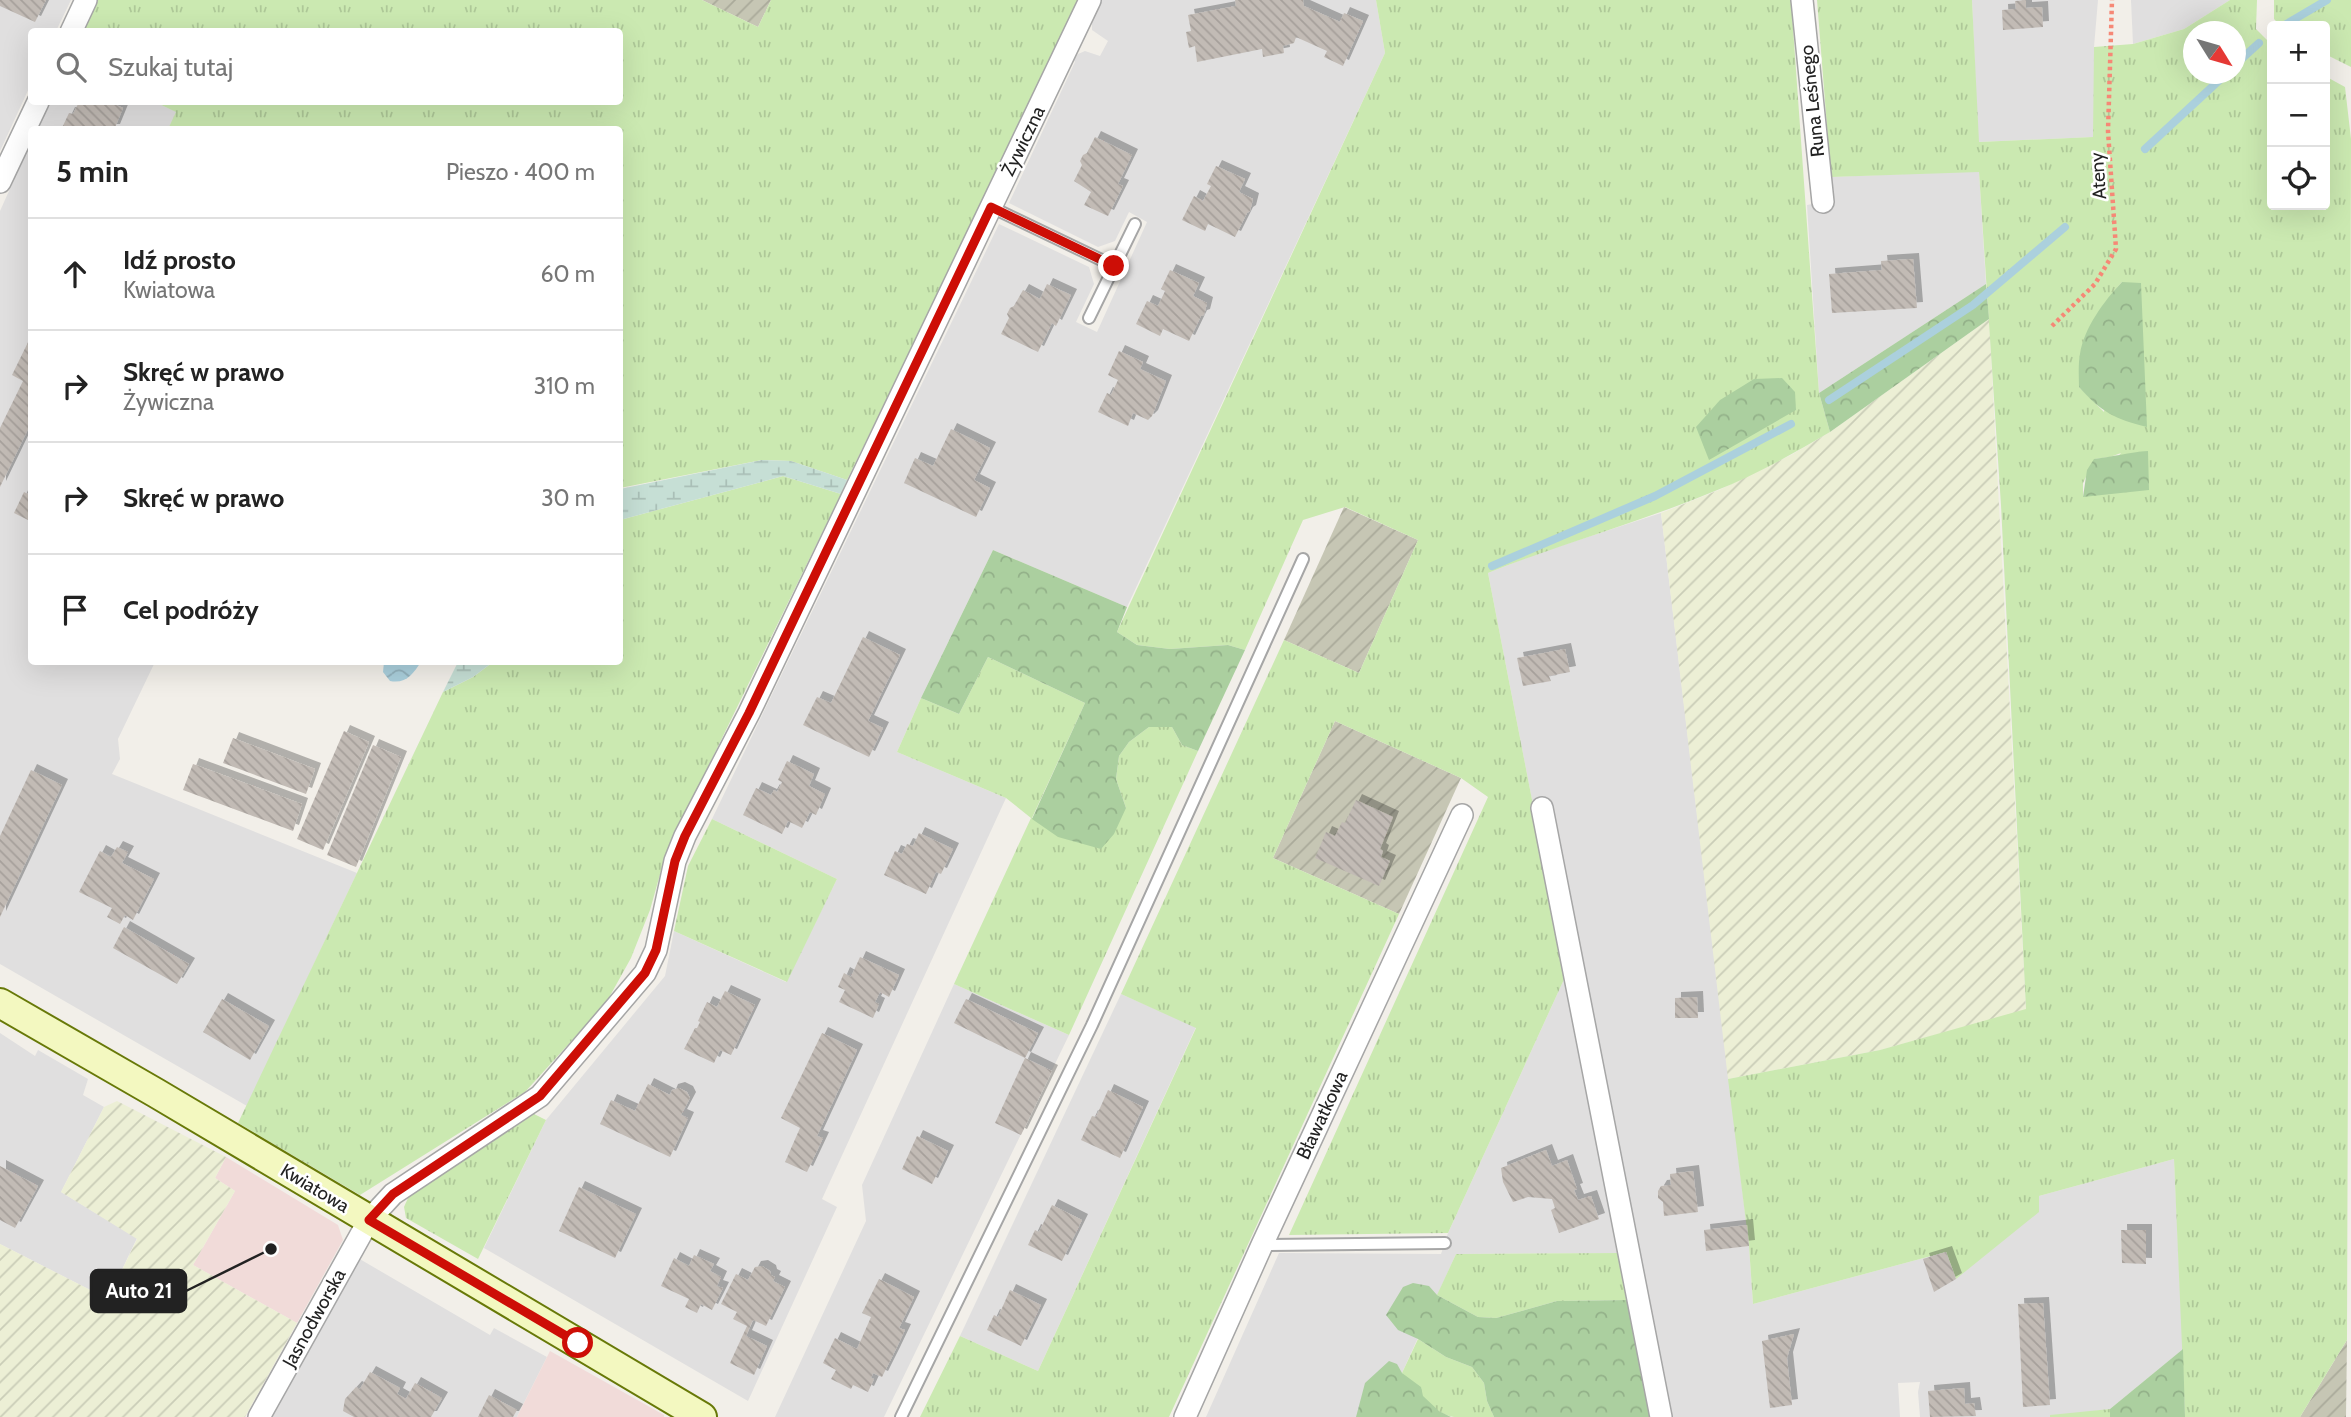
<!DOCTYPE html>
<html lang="pl">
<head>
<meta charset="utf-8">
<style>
	:root { --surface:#fff; --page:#f6f6f6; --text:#222; --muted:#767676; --line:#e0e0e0 }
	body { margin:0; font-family:Cabin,sans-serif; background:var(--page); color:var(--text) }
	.controls { position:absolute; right:21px; top:21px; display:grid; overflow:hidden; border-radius:7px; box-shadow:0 7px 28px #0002 }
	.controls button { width:63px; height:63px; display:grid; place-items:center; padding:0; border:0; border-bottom:2px solid var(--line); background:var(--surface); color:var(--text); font:35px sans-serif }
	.compass { position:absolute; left:2183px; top:21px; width:63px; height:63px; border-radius:50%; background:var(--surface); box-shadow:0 7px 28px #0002; rotate:127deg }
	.stop { position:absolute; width:21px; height:21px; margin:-16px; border:5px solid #cd0e06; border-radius:50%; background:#fff }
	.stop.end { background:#cd0e06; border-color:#fff; box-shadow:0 2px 7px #0008 }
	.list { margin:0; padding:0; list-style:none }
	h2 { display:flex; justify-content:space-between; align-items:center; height:91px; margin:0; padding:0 28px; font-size:30px }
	h2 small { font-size:23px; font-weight:400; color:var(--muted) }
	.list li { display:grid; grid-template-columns:46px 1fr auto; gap:21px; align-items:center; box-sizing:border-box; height:112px; padding:0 28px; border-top:2px solid var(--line) }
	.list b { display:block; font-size:26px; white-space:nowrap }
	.list p { margin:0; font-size:23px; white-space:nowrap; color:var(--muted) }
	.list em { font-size:23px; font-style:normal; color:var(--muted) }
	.icon { flex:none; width:38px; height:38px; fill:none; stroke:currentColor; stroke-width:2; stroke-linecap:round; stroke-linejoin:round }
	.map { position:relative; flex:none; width:2351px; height:1417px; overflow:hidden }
	.search { position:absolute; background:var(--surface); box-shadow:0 7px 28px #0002; left:28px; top:28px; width:595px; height:77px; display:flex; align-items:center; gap:18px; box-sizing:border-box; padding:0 24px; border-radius:7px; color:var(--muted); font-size:26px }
	.panel { position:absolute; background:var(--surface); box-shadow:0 7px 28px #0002; left:28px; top:126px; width:595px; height:539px; border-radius:7px }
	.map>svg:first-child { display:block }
	.residential { fill:#e0dfdf }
	.commercial { fill:#f1dbd9 }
	.construction { fill:url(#construction-furrows) }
	.farmland { fill:url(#farmland-furrows) }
	.grass { fill:url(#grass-tufts); fill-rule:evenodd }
	.forest { fill:url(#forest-crowns) }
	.wetland { fill:url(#wetland-marsh) }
	.water { fill:url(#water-waves) }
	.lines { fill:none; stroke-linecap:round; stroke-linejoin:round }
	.stream { stroke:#abd0dd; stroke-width:8 }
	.building { fill:url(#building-back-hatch); filter:url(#shadow) }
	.lane-casing { stroke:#a6a6a6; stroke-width:14 }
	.street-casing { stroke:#a6a6a6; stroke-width:24 }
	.secondary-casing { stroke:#687908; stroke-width:32 }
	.path { stroke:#f68876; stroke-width:4.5; stroke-dasharray:3.5 3.5; stroke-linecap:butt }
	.lane { stroke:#fff; stroke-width:10 }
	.street { stroke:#fff; stroke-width:21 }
	.secondary { stroke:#f3f8c0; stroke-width:28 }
	.route { stroke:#cd0e06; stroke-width:9 }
	.labels { text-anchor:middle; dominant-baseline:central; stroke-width:5; stroke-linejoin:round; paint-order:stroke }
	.street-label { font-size:19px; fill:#222; stroke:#fff }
	.leader { fill:none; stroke:#222; stroke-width:2.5 }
	.callout-dot { fill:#222; stroke:#fff; stroke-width:2.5 }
	.callout { fill:#222; stroke:#222; stroke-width:2.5 }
	.callout-label { font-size:21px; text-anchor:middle; font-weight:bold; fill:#fff }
</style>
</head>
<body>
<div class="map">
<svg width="2351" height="1417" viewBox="0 0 2351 1417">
	<defs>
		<pattern id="construction-furrows" width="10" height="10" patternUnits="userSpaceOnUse" patternTransform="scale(1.75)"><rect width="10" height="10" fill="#c6c6b4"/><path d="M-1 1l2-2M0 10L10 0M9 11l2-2" fill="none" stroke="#aaaa9a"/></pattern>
		<pattern id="farmland-furrows" width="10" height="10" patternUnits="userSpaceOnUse" patternTransform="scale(1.75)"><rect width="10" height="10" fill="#ecefd5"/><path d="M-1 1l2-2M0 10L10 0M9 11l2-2" fill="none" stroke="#cacdb7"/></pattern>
		<pattern id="grass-tufts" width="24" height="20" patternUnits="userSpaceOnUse" patternTransform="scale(1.75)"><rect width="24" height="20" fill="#cbe9b1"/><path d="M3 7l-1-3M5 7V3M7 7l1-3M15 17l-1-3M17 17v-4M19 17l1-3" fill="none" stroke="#aec898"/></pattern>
		<pattern id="forest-crowns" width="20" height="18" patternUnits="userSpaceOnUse" patternTransform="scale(1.75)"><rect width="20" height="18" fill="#abcf9f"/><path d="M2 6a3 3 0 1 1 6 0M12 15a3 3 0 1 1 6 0" fill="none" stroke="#93b189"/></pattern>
		<pattern id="wetland-marsh" width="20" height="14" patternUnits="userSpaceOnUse" patternTransform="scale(1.75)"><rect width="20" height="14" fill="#c6dfd5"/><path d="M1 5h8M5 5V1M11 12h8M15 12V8" fill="none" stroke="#aabfb7"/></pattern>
		<pattern id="water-waves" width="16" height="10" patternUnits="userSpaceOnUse" patternTransform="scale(1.75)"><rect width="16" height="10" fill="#abd0dd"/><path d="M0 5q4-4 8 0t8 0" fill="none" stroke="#93b2bd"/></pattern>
		<pattern id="building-back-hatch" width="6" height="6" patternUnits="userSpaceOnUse" patternTransform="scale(1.75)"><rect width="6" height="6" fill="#c2bbb5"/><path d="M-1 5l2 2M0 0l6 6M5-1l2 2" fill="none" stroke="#a6a09b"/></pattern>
		<filter id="shadow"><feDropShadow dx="6" dy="-6" stdDeviation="0" flood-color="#0004"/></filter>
	</defs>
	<rect width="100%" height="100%" fill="#f2efe9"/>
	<g class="residential">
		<polygon points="0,0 71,0 56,31 32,32 31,84 0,151"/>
		<polygon points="1102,0 1376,0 1385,53 1127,607 993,550 921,698 897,752 1006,798 822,1199 837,1207 748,1401 484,1248 546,1120 665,976 674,931 786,982 837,879 712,819 999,224 1089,267 1094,284 1076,322 1097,332 1147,222 1129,212 1115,241 1098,247 1009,203 1075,62 1074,60 1078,54 1085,51 1100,56 1108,41 1092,30 1092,21"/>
		<polygon points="1972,0 2098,0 2094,47 2094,137 1978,142"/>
		<polygon points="2131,0 2230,0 2184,29 2133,44"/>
		<polygon points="50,102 155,102 177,112 168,129 37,130"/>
		<polygon points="31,142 32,662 155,662 118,739 120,759 112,774 357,873 247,1106 0,964 0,211"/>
		<polygon points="1979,171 1986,284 1819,393 1807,205 1823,202 1831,177"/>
		<polygon points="1661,513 1749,1246 1753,1304 1946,1252 1956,1278 2039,1196 2174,1159 2183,1349 2110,1409 2050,1417 1920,1417 1918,1392 1920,1382 1898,1383 1900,1417 1667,1417 1548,800 1532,800 1488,573 1539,553"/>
		<polygon points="1566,975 1621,1253 1456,1254 1382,1417 1206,1417 1279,1253 1441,1254 1448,1233"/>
		<polygon points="954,984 1069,1035 884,1417 775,1417 866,1221 862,1185"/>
		<polygon points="1121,994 1196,1027 1038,1371 960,1336"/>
		<polygon points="0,1033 35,1056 38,1050 88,1079 83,1095 104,1107 61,1192 137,1238 108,1299 0,1244"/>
		<polygon points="358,1258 490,1335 494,1328 547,1357 517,1417 271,1417"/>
	</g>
	<g class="commercial">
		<polygon points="226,1157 338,1225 343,1240 297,1323 193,1265 235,1191 215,1178"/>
		<polygon points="550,1351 664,1415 664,1417 517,1417"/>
	</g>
	<g class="construction">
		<polygon points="702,0 771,0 758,27"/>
		<polygon points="1344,507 1418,540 1359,673 1284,640"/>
		<polygon points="1335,721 1461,778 1399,914 1273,858"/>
		<polygon points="2347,1340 2346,1417 2300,1417"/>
	</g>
	<g class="farmland">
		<polygon points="1989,319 2026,1010 1880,1050 1728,1079 1661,513 1719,490 1791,455 1830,432"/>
		<polygon points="117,1101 226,1157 215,1178 235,1191 193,1265 297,1323 245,1417 0,1417 0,1244 108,1299 137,1239 61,1192 104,1107"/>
	</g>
	<g class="grass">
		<polygon points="97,0 702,0 758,27 771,0 1081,0 847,480 791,461 762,460 620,488 620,130 168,129 176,112 155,102 620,102 620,32 83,32"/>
		<path d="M1376,0H1791L1819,393L1830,432C1793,454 1755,475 1715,491C1641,522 1563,543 1488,573L1566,975L1448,1233L1289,1235L1488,797L1461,778L1335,721L1273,858L1399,914L1169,1417H920L960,1336L1038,1371L1196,1028L1121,994L1284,640L1359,673L1418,540L1345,507L1303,520L1245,650L1228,645L1170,649L1137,645L1117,632L1385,53Z"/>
		<path d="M1817,0H1972L1979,142L2093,137L2094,47L2133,44L2184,29L2230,0H2257L2256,29L2272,45V205H2325V76L2345,87L2351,139L2347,1340L2300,1417H2185L2174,1159L2039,1196V1212L1956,1279L1946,1252L1753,1304L1749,1246L1728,1079L1880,1050L2026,1009L2001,505L1979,172L1831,177ZM2194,32H2236V74H2194ZM2122,282L2104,412L2079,387C2090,352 2096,309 2122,282ZM2121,453L2083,497V483L2095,459L2110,457Z"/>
		<polygon points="2274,0 2351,0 2351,67 2325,54 2325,26 2281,26 2274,19"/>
		<polygon points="783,476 841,494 666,853 650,910 631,958 606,1003 525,1092 360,1195 238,1123 443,692 473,677 493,662 620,662 620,520"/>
		<polygon points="988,657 1085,703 1032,818 1126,808 1116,779 1119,756 1129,742 1149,727 1172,727 1182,745 1198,751 1069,1035 954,984 1031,818 1006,798 897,752 921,698 959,714"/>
		<polygon points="712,819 837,879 787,982 674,931 688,866"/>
		<polygon points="534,1114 546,1120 478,1259 406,1218 404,1207 408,1198 419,1189"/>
		<polygon points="1621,1253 1628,1300 1557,1301 1496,1318 1478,1317 1437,1295 1456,1254"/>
		<path d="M1418,1339L1446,1357L1472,1367L1484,1383L1487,1401L1494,1417C1481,1417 1466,1417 1454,1417C1433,1414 1415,1388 1402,1373Z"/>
		<polygon points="2110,1409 2110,1417 2050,1417 2050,1415"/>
	</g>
	<g class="forest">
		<path d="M2122,282L2141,283L2147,427C2115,419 2101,412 2079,387C2079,377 2078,364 2080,354C2084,328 2104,301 2122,282Z"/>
		<polygon points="1986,284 1989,319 1830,432 1819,393"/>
		<polygon points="1782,378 1795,392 1796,410 1709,460 1696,427 1720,400 1754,379"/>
		<path d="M2148,451L2149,490L2083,497L2087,470L2094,459C2113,457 2129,452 2148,451Z"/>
		<polygon points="993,550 1127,607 1117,632 1137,645 1170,649 1228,645 1245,650 1198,751 1182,745 1172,727 1149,727 1129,742 1119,756 1116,779 1126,808 1114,834 1101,849 1058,837 1032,819 1085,703 988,657 959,714 921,698"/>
		<polygon points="1413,1283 1429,1286 1437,1295 1478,1317 1496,1318 1557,1301 1628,1300 1650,1417 1494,1417 1487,1401 1484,1383 1472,1367 1446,1357 1418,1339 1398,1330 1386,1315 1403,1287"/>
		<polygon points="2183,1349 2185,1417 2110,1417 2110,1409"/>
		<polygon points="1389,1361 1397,1364 1402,1373 1421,1387 1423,1396 1439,1411 1451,1417 1356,1417 1365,1383"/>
	</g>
	<g class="wetland">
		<polygon points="762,460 791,461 847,480 841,494 783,476 620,520 620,489"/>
		<polygon points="458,662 493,662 473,677 443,692"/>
	</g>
	<path class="water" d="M384,662H421C413,674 406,684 390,681L383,672Z"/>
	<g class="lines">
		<g class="stream">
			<polyline points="2283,26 2327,0"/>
			<polyline points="2236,64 2259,43"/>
			<polyline points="2145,149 2226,74"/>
			<polyline points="1829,400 1973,305 2065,227"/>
			<polyline points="1492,566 1655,496 1791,424"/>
		</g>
	</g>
	<g class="building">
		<polygon points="0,0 46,0 35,22 0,6"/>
		<polygon points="1235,0 1303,0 1304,6 1340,22 1344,13 1363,21 1343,66 1324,57 1327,51 1296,37 1294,43 1283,46 1284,53 1263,57 1262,49 1197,62 1195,46 1189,48 1186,32 1191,31 1188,15 1236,6"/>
		<polygon points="2026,0 2026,8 2042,7 2043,27 2003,30 2002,10 2016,9 2015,1"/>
		<polygon points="79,102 109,102 123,108 114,130 61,130 69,113 73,114"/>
		<polygon points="1095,137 1132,155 1118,184 1123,186 1108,216 1084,205 1091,192 1074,181 1082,165 1080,161 1083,155 1087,153"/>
		<polygon points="1216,166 1245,179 1239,192 1253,199 1250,211 1247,213 1235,237 1208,224 1205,231 1182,220 1194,196 1203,201 1211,186 1207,184"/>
		<polygon points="1913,259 1917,308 1832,313 1829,274 1882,270 1881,261"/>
		<polygon points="1170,270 1199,283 1193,296 1207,303 1204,315 1201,316 1189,341 1163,329 1160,336 1136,324 1147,301 1158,306 1165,291 1161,289"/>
		<polygon points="1047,284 1071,295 1056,326 1052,323 1038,352 1001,334 1009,318 1007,314 1010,308 1014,306 1023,290 1040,299"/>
		<polygon points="32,334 32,421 0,487 0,428 23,381 12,375"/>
		<polygon points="1119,351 1143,362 1140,369 1166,381 1152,416 1148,420 1133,413 1128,426 1098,412 1107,393 1111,395 1118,380 1108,375"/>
		<polygon points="951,429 990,448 974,480 990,488 976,517 904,483 915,458 933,466"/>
		<polygon points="24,492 32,496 32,522 14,513"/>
		<polygon points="863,637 900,655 868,721 883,728 869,757 803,725 817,697 831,703"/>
		<polygon points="1565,649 1570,672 1549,676 1551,681 1523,686 1517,658"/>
		<polygon points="344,731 369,742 323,850 297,839"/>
		<polygon points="233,738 315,769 306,794 223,763"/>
		<polygon points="373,745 401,757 356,867 327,855"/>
		<polygon points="787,761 814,774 809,786 825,794 816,815 810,812 802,828 788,821 782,834 743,815 756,788 771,795 774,790 777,792 782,782 778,780"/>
		<polygon points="193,764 302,804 293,831 183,790"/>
		<polygon points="31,770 62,785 0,917 0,836"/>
		<polygon points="1356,800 1393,817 1380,849 1383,851 1381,857 1390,861 1379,886 1315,858 1326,832 1335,836 1342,822 1345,823"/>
		<polygon points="919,833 953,849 941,874 936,872 926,894 884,875 895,851 902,854 907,844 913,846"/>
		<polygon points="117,847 128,852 122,863 154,879 133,920 125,915 120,924 107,917 112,908 79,892 100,851 111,857"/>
		<polygon points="124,927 189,964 177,984 113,948"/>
		<polygon points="860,957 899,975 889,997 880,992 875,1002 879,1004 873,1018 839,1002 845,990 838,987 844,973 851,977"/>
		<polygon points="725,991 755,1005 731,1055 720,1050 714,1063 684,1049 695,1028 697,1028 700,1022 698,1021 707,1002 717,1007"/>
		<polygon points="1697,997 1698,1018 1675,1018 1675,998"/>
		<polygon points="222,999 269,1026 250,1060 203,1032"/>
		<polygon points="966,999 1038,1033 1025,1058 954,1023"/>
		<polygon points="822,1033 857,1050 817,1136 823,1138 807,1172 785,1162 800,1128 781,1118"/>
		<polygon points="1025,1058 1052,1071 1021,1135 995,1123"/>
		<polygon points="648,1084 670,1095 672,1090 679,1088 687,1092 690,1098 681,1115 688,1118 670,1157 600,1124 611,1100 635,1111"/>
		<polygon points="1108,1090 1143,1107 1120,1158 1081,1140 1092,1116 1096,1117"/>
		<polygon points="917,1136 948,1151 932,1184 902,1169"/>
		<polygon points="1546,1150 1552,1166 1567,1160 1577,1189 1574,1190 1578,1200 1591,1196 1599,1219 1559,1233 1551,1210 1555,1208 1552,1199 1528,1197 1513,1202 1503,1182 1501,1168"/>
		<polygon points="0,1166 38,1186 15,1228 0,1220"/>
		<polygon points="1693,1171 1698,1212 1664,1216 1663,1202 1658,1198 1658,1191 1661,1186 1671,1185 1670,1174"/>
		<polygon points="579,1187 636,1214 615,1258 559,1231"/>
		<polygon points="1052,1205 1082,1220 1062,1261 1028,1245 1035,1230 1039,1232"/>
		<polygon points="1747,1225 1749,1246 1706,1251 1704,1230"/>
		<polygon points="2121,1230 2146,1230 2146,1264 2122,1263"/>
		<polygon points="1946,1252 1956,1279 1934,1292 1923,1259"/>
		<polygon points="694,1255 714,1264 710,1271 721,1277 717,1286 723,1288 712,1310 701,1304 697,1313 685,1307 689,1299 661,1286 674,1258 689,1266"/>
		<polygon points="762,1266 770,1271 771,1275 775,1277 773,1281 785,1287 766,1326 753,1320 746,1336 767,1346 754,1375 730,1363 747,1326 733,1319 737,1312 721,1304 736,1274 748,1280 755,1267"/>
		<polygon points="879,1279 914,1297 899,1328 905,1330 894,1353 882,1377 873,1373 871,1378 874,1379 868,1392 853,1385 851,1389 831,1379 836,1370 823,1363 835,1338 857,1349 871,1317 862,1313"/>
		<polygon points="1010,1290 1041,1305 1021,1346 987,1330 994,1315 998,1317"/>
		<polygon points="2043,1303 2050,1405 2023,1407 2018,1304"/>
		<polygon points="1794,1334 1787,1358 1792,1405 1770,1408 1762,1341"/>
		<polygon points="370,1372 400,1388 397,1394 406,1399 415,1383 442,1398 431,1417 354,1417 343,1411 345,1399 356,1387 360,1389"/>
		<polygon points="1964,1388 1965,1404 1974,1403 1976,1416 1930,1417 1928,1391"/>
		<polygon points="489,1395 517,1410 513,1417 478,1417"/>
	</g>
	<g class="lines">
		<g class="lane-casing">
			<g id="lane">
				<polyline points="991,207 1114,266"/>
				<polyline points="1089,318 1135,224"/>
				<polyline points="1262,1245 1445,1243"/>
				<polyline points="901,1417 1092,1025 1303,559"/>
			</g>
		</g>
		<g class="street-casing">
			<g id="street">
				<polyline points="1802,0 1823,202"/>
				<polyline points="71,32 86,0"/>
				<polyline points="0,182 38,102"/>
				<polyline points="1542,808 1661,1417"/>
				<polyline points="259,1417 369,1220 393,1194 540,1096 645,973 656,950 675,861 685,836 749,713 1090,0"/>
				<polyline points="1185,1417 1262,1245 1462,815"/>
			</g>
		</g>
		<g class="secondary-casing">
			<polyline id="secondary" points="0,1003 156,1093 702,1417"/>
		</g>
		<polyline class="path" points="2052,326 2095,284 2116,249 2108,131 2112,0"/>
		<use href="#lane" class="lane"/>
		<use href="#street" class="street"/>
		<use href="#secondary" class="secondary"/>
	</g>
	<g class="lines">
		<polyline class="route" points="578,1343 369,1220 393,1194 540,1096 645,973 656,950 675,861 685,836 749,713 991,207 1114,266"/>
	</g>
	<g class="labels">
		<g class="street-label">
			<text transform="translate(1812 101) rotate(-96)">Runa Leśnego</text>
			<text transform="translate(1023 141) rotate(-64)">Żywiczna</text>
			<text transform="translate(2098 176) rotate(-94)">Ateny</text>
			<text transform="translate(1322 1115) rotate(-65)">Bławatkowa</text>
			<text transform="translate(315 1188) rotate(31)">Kwiatowa</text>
			<text transform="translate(314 1318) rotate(-61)">Jasnodworska</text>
		</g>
	</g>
	<path class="leader" d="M271 1249L186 1291"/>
	<circle class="callout-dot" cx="271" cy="1249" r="7"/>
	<rect class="callout" x="91" y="1270" width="95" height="42" rx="7"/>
	<g class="callout-label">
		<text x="139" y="1298">Auto 21</text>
	</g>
</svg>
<div class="controls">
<button>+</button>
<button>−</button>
<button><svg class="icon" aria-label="locate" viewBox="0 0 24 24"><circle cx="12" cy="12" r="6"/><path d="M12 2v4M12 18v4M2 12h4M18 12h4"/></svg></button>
</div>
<svg class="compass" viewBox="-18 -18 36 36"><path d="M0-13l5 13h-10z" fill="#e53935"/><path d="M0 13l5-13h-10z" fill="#767676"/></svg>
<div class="stop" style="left:578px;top:1343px"></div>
<div class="stop end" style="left:1114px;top:266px"></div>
<div class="search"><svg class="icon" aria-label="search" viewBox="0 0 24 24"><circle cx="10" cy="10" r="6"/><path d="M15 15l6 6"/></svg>Szukaj tutaj</div>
<section class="panel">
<h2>5 min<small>Pieszo · 400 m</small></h2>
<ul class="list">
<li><svg class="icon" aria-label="ahead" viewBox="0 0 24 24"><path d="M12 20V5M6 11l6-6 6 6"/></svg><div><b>Idź prosto</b><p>Kwiatowa</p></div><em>60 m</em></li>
<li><svg class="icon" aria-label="right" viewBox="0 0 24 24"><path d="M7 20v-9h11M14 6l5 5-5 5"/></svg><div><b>Skręć w prawo</b><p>Żywiczna</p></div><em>310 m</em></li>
<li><svg class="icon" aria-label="right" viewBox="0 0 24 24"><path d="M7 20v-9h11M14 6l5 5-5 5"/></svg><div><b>Skręć w prawo</b></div><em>30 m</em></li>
<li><svg class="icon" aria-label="arrive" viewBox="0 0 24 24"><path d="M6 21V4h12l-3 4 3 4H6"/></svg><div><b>Cel podróży</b></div></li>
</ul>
</section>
</div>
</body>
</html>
